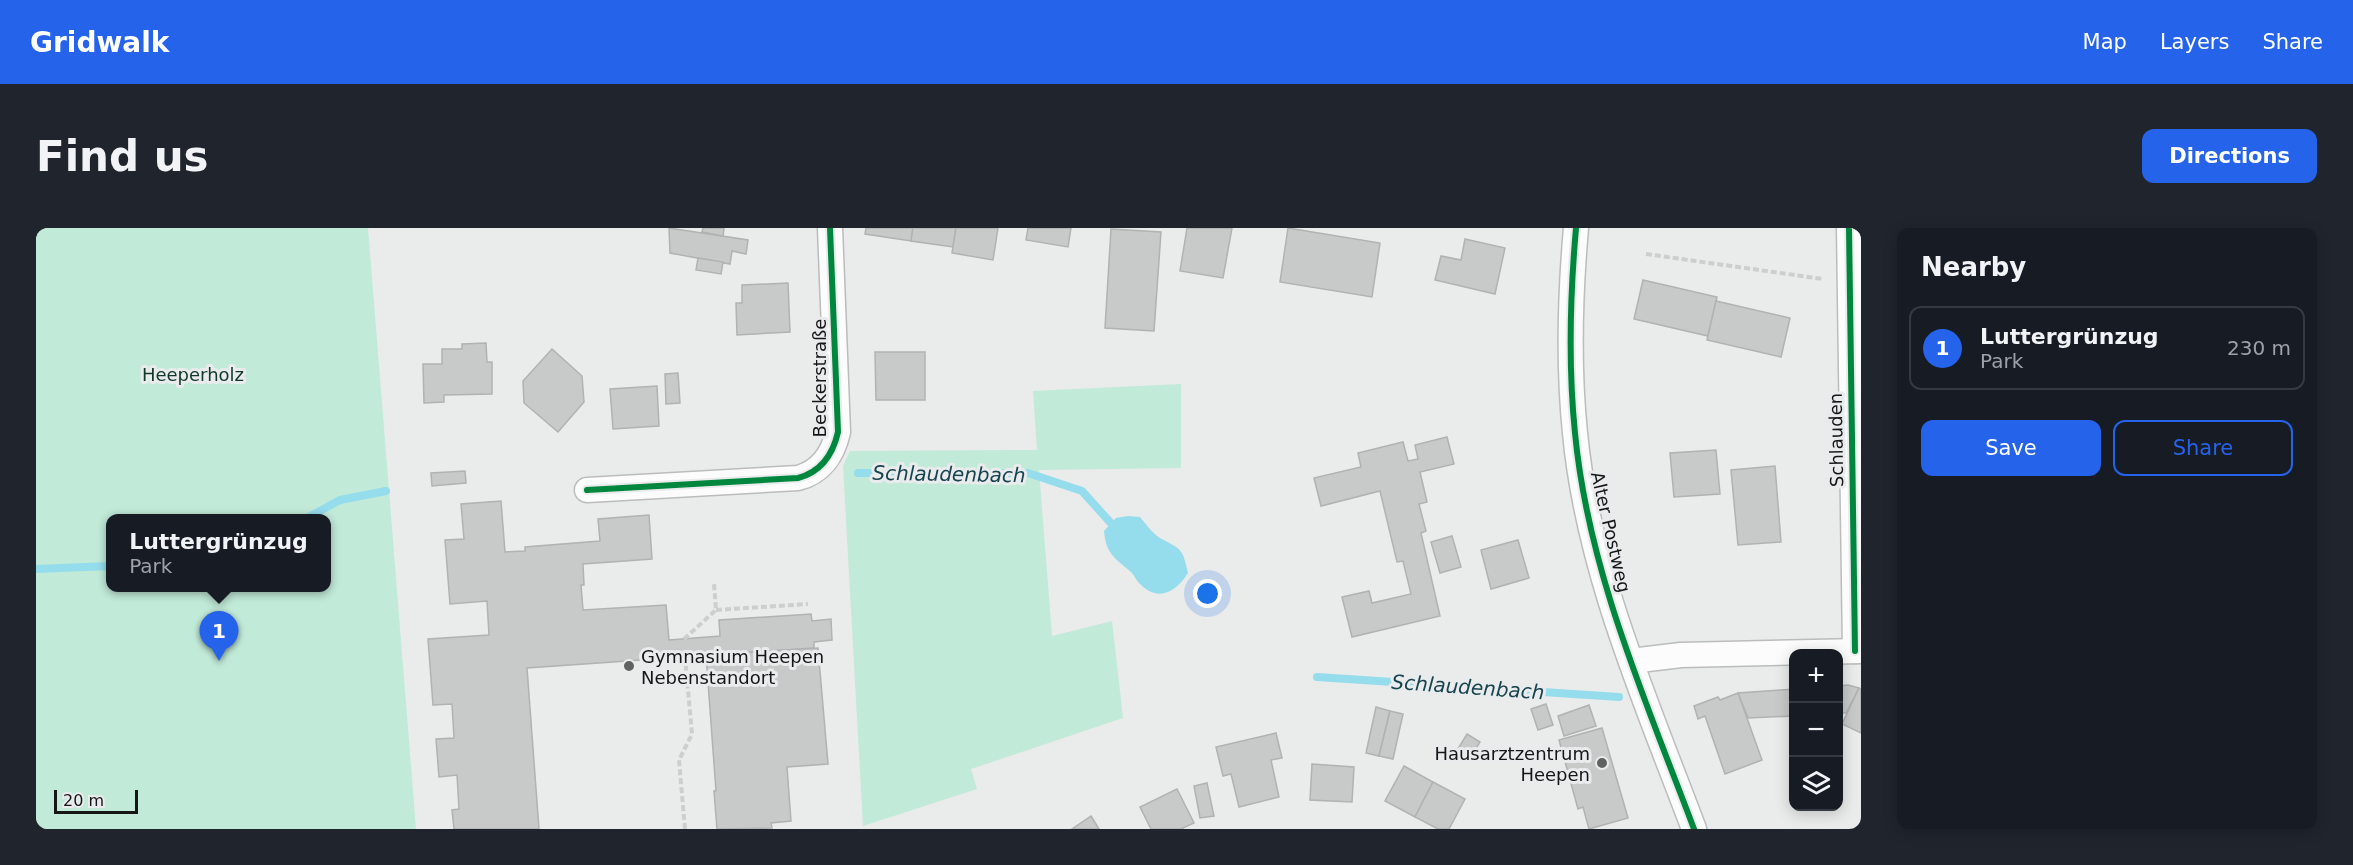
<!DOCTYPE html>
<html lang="en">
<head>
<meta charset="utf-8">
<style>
	:root { --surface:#171b24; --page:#20242c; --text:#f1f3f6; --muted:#9ea1a6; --line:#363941; --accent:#2563eb }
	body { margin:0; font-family:"DejaVu Sans",sans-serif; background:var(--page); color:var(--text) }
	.controls { position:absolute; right:18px; bottom:18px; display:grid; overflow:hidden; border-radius:12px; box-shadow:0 3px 15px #0003 }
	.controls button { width:54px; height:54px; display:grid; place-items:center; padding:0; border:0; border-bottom:2px solid var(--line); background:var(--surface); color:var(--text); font:30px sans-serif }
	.scale { position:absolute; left:18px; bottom:15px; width:84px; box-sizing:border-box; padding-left:6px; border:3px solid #161617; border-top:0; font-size:16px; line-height:21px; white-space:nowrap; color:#161617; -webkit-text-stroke:4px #e9ebec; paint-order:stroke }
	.you { position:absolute; left:1172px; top:366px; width:21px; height:21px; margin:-15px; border:4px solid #fff; border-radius:50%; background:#1a73e8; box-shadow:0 0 0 9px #1a73e833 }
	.badge { display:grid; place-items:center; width:39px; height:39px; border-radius:50%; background:var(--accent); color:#fff; font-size:20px; font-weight:700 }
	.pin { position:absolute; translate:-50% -50px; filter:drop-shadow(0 2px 3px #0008) }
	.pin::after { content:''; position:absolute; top:32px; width:21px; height:18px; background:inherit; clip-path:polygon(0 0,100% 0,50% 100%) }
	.popup { position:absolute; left:70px; top:286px; width:225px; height:78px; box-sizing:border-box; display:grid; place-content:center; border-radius:12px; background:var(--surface); filter:drop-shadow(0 2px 4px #0005); font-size:20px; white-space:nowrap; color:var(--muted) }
	.popup b { font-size:22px; color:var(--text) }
	.popup::after { content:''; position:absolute; left:50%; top:100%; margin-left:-12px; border:12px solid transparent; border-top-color:var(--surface) }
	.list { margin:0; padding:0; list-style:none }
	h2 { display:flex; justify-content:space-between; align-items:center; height:78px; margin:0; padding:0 24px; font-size:26px }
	h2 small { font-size:20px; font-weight:400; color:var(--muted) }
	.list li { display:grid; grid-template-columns:39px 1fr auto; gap:18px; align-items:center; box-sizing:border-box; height:84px; margin:0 12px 12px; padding:0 12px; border:2px solid var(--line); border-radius:12px }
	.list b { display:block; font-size:22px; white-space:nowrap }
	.list p { margin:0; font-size:20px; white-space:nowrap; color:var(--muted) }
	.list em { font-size:20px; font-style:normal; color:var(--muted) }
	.actions { display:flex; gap:12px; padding:18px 24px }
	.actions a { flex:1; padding:14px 0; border:2px solid var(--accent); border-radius:12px; text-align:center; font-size:21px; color:var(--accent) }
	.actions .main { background:var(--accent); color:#fff }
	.icon { flex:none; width:33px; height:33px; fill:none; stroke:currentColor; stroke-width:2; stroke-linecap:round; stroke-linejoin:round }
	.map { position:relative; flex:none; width:1825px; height:601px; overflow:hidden; border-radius:12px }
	header { display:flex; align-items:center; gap:36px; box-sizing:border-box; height:84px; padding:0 30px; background:var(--accent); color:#fff }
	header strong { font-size:28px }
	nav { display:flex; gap:33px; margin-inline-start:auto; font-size:21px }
	.intro { display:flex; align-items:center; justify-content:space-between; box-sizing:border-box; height:144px; padding:0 36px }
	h1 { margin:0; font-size:42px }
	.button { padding:15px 27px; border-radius:12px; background:var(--accent); color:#fff; font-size:21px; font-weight:700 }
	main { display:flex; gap:36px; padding:0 36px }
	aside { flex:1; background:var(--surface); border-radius:12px; box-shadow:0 3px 15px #0003 }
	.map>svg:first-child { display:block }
	.green { fill:#c1ead8; fill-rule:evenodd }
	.water { fill:#95dcec }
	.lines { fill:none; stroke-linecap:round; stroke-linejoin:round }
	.stream { stroke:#95dcec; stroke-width:8 }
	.building { fill:#c8c9c9; stroke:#b1b2b2; stroke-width:1.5 }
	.minor-casing { stroke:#bbbcbc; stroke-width:27 }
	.path { stroke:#cdcece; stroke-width:4; stroke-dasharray:6 3; stroke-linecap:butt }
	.minor { stroke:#fcfcfc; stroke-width:24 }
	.cycleway-casing { stroke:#e9ebec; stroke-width:10 }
	.cycleway { stroke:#00873e; stroke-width:6 }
	.poi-dot { fill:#606161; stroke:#e9ebec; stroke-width:2 }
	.labels { text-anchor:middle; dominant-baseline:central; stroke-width:6; stroke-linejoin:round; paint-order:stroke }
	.park-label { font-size:18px; fill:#113829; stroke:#e9ebec }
	.street-label { font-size:18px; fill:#161617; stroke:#e9ebec }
	.poi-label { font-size:18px; fill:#161617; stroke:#e9ebec; text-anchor:start }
	.water-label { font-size:20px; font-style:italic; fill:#17444e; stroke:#e9ebec }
</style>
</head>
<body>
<header>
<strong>Gridwalk</strong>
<nav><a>Map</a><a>Layers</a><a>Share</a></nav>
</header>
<div class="intro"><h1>Find us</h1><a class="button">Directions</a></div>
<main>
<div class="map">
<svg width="1825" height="601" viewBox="0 0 1825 601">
	<rect width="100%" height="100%" fill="#eaebeb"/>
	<g class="green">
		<path d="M0,0H332L380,601H0ZM75,290H291V360H75Z"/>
		<polygon points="1145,156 1145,240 1003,242 1016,408 1076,393 1087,490 935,541 941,561 827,598 807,238 814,223 1001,222 997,163"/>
	</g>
	<path class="water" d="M1092,288L1104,289C1110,296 1116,305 1124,310C1145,322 1146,318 1152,345C1140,364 1122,375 1103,355C1100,352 1098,347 1095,344C1079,330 1070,326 1068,303L1080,290Z"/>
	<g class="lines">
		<g class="stream">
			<polyline points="822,245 992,245 1046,263 1082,303"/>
			<polyline points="271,290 304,272 350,263"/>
			<polyline points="0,341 75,338"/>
			<polyline points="1281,449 1583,469"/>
		</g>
	</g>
	<g class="building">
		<polygon points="633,0 712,12 710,26 696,23 694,36 634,25"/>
		<polygon points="667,0 688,0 687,8 666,4"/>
		<polygon points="830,0 877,0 875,13 829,6"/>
		<polygon points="877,0 920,0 917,19 875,13"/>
		<polygon points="920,0 962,0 957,32 916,25"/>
		<polygon points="992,0 1035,0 1032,19 990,12"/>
		<polygon points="1151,0 1196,0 1187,50 1144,43"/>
		<polygon points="1252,0 1344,15 1336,69 1244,54"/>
		<polygon points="1075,1 1125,4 1118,103 1069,100"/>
		<polygon points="1429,11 1469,20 1459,66 1399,52 1405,28 1425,32"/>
		<polygon points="662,30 687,34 685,46 660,42"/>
		<polygon points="1607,52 1681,69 1672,108 1598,91"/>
		<polygon points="752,55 754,104 701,107 700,75 706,75 706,57"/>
		<polygon points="1680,73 1754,90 1745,129 1671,112"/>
		<polygon points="450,115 451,134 456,134 456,166 408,167 408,174 388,175 387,136 406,136 406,121 426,121 426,116"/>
		<polygon points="516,121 546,148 548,174 522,204 488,175 487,153"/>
		<polygon points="839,124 889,124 889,172 840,172"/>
		<polygon points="642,145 644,175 630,176 629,146"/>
		<polygon points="621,158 623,198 577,201 574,161"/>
		<polygon points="1411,209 1418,236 1384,244 1391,274 1383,276 1390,303 1385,305 1404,388 1316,409 1306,369 1333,363 1336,375 1375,366 1367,333 1361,334 1344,263 1285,278 1278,250 1325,239 1322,225 1367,214 1372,233 1382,231 1379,217"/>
		<polygon points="1680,222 1684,266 1638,269 1634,225"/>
		<polygon points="1739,238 1745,314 1702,317 1695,242"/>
		<polygon points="429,243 430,255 396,258 395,245"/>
		<polygon points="465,273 469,324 489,323 489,319 564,313 562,291 613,287 616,331 547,336 548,357 545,357 547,382 630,377 633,412 684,408 683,392 775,386 776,393 795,391 796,412 778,414 778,420 491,440 503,601 418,601 416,582 423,581 421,547 403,549 400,511 418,510 416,476 397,477 392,411 453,407 451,373 414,376 409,312 428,311 425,276"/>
		<polygon points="1416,308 1425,339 1404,345 1395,314"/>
		<polygon points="1482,312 1493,350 1455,361 1445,322"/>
		<polygon points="782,420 792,536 751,539 755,593 735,595 736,600 681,601 678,563 680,563 670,427"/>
		<polygon points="1812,457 1823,460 1810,485 1802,485 1802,458"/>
		<polygon points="1823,460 1825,461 1825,505 1806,496"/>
		<polygon points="1758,461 1758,488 1712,490 1702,465"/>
		<polygon points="1702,465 1726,532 1689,546 1669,488 1662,491 1658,478 1682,469 1684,472"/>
		<polygon points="1510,476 1517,497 1502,502 1495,481"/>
		<polygon points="1553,477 1560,498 1528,508 1522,488"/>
		<polygon points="1340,479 1354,483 1343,528 1330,525"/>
		<polygon points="1354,483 1367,486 1357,531 1343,528"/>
		<polygon points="1566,500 1592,590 1553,601 1547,579 1542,581 1523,512"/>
		<polygon points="1240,505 1246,530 1235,532 1243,569 1203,579 1195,546 1187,548 1180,519"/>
		<polygon points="1431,506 1444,514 1433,532 1420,524"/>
		<polygon points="1276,536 1318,539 1316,574 1274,572"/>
		<polygon points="1368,538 1397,554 1379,589 1349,573"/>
		<polygon points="1397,554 1429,571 1413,601 1402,601 1379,589"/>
		<polygon points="1171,555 1178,588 1164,590 1158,558"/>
		<polygon points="1141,561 1158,595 1145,601 1115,601 1104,579"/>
		<polygon points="1055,588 1063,601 1036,601"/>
	</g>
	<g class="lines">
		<g class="minor-casing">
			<g id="minor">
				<path d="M1540,0C1534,68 1532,137 1539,205C1552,343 1610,473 1658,601"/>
				<polyline points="1813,0 1819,423"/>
				<path d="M551,262L762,250C785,244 797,226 802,204L794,0"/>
				<polyline points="1595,433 1645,427 1825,423"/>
			</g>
		</g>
		<g class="path">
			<polyline points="1610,26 1787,51"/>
			<polyline points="680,382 772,376"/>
			<polyline points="648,411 680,382 678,356"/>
			<polyline points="649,601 643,532 656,506 649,429"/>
		</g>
		<use href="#minor" class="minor"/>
		<g class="cycleway-casing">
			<g id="cycleway">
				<path d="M1540,0C1534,68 1532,137 1539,205C1552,343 1610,473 1658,601"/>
				<polyline points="1813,0 1819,423"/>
				<path d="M551,262L762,250C785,244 797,226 802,204L794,0"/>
			</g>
		</g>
		<use href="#cycleway" class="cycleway"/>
	</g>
	<g class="poi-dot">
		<circle cx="593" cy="438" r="6"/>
		<circle cx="1566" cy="535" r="6"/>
	</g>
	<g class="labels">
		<g class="park-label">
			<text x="157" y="146">Heeperholz</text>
		</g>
		<g class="street-label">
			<text transform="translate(783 150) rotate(-90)">Beckerstraße</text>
			<text transform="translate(1800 212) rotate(-91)">Schlauden</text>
			<text transform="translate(1575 304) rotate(77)">Alter Postweg</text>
		</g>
		<g class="poi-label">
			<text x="605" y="428">Gymnasium Heepen<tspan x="605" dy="21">Nebenstandort</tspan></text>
			<text x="1554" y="525" text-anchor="end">Hausarztzentrum<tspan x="1554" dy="21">Heepen</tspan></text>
		</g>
		<g class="water-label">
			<text transform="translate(913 246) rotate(1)">Schlaudenbach</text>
			<text transform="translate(1432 459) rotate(4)">Schlaudenbach</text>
		</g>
	</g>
</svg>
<div class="controls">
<button>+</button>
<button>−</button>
<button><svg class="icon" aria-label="layers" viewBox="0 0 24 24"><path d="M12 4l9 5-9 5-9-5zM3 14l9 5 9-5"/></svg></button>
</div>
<div class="scale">20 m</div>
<div class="you"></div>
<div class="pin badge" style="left:183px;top:433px">1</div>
<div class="popup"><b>Luttergrünzug</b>Park</div>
</div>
<aside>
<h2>Nearby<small></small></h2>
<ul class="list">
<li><span class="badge">1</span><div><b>Luttergrünzug</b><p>Park</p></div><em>230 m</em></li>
</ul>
<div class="actions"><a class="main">Save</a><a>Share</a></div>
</aside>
</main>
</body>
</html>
